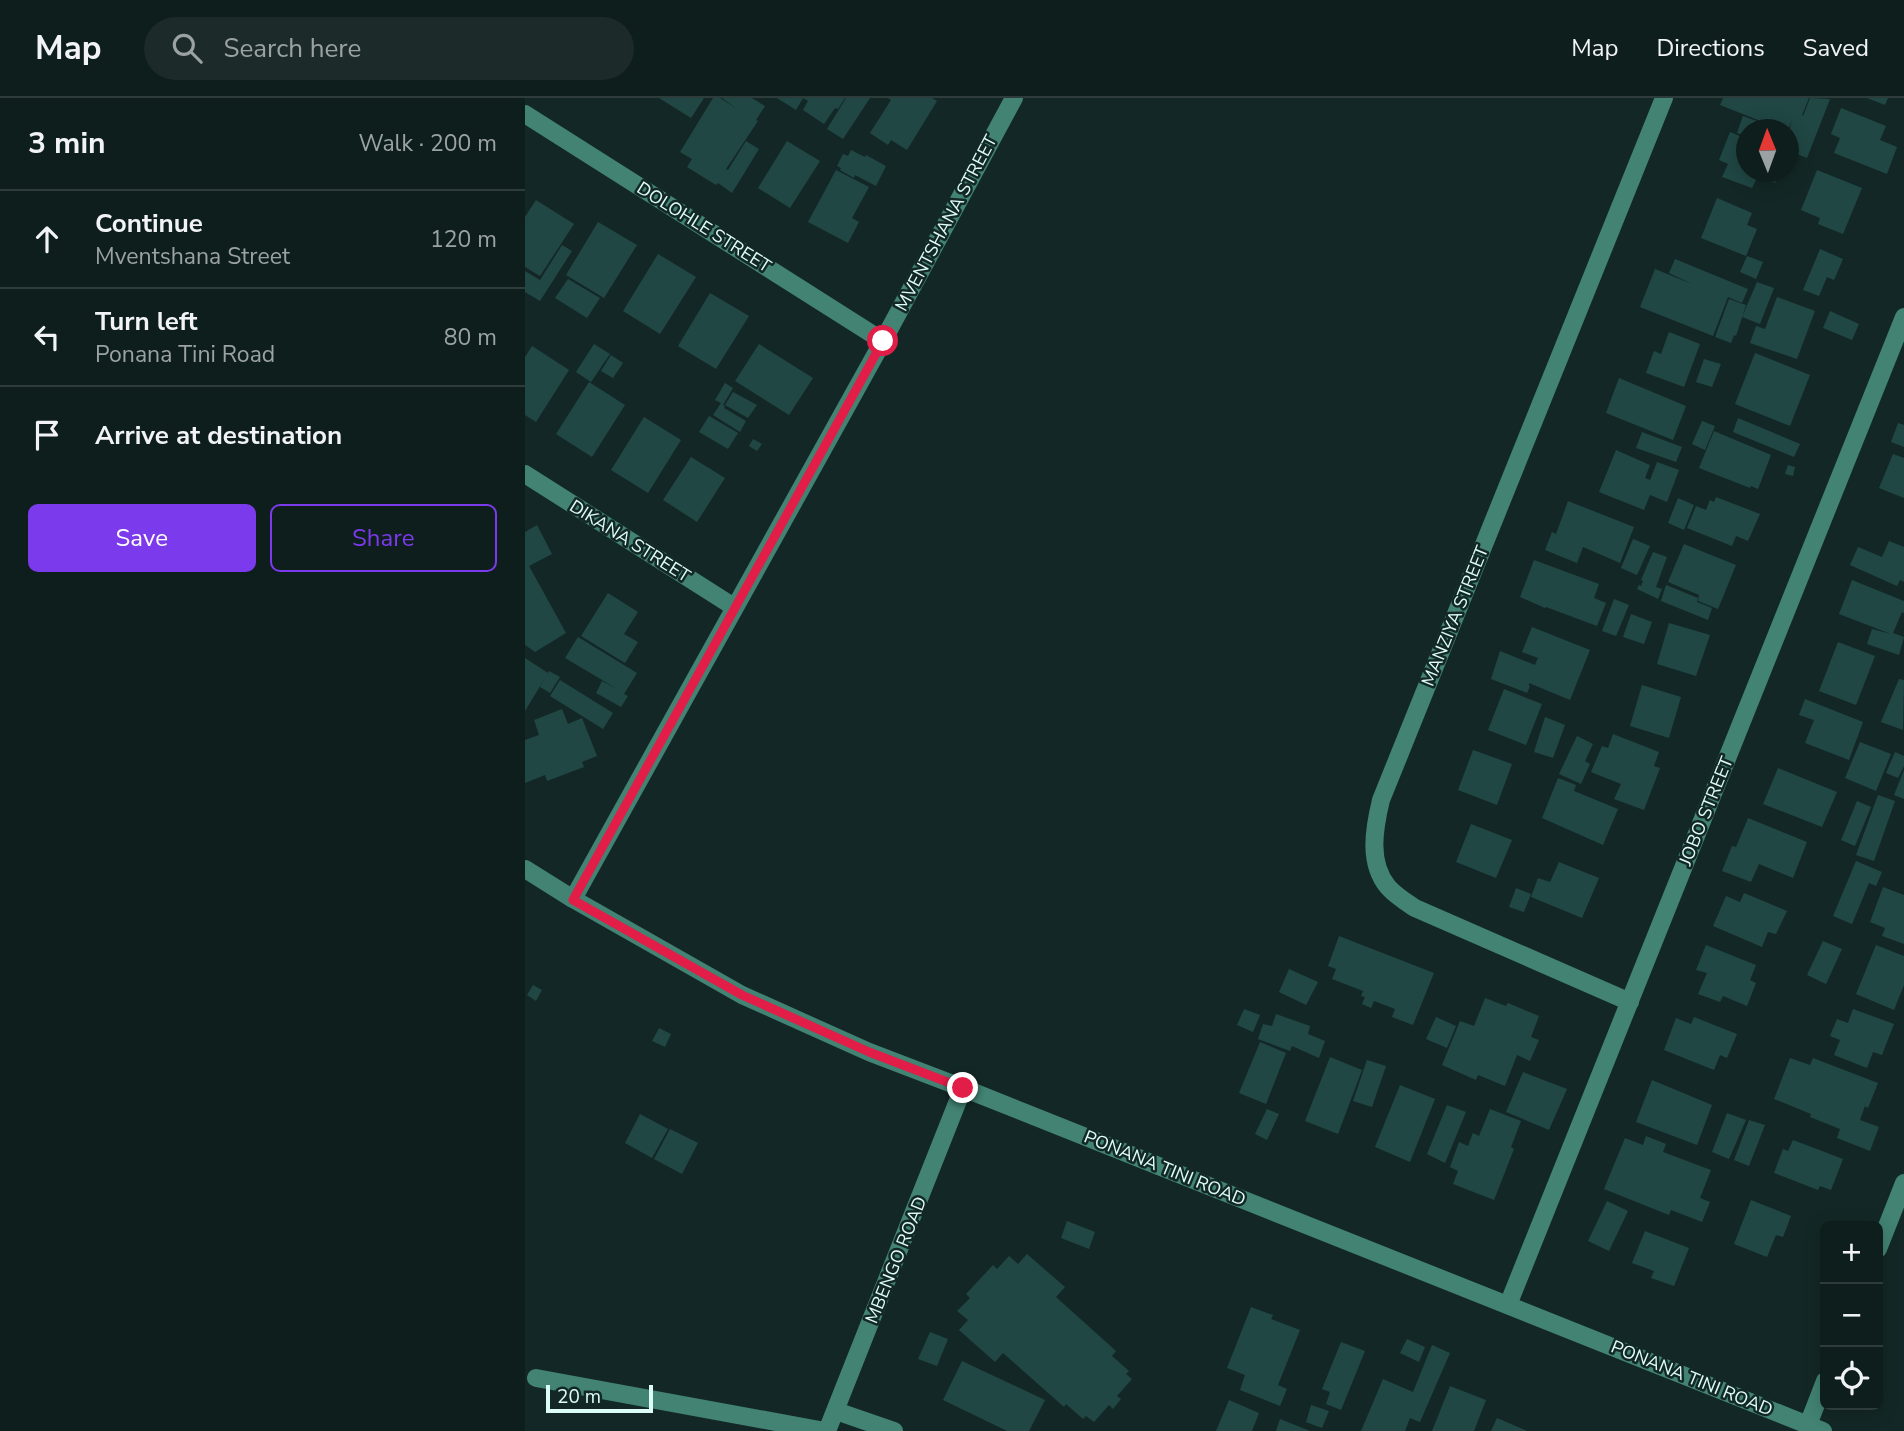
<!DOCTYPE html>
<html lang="en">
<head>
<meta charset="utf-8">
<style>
	:root { --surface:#0e1e1c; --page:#1c2b29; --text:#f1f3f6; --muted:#9ba2a3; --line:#2e3c3b; --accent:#7c3aed }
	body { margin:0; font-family:"Nunito Sans",sans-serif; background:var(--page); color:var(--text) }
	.controls { position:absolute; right:21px; bottom:21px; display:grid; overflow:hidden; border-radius:10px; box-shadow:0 4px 18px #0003 }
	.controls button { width:63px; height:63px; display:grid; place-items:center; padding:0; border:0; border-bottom:2px solid var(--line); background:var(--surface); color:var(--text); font:35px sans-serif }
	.compass { position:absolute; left:1211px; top:21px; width:63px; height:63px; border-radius:50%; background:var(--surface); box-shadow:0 4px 18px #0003; rotate:359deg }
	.scale { position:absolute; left:21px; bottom:18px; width:107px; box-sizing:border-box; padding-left:7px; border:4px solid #dcfcf7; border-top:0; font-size:19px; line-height:24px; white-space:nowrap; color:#dcfcf7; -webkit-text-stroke:5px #132826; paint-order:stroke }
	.stop { position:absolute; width:21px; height:21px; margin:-16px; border:5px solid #e11d48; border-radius:50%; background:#fff }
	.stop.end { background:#e11d48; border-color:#fff; box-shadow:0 2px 7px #0008 }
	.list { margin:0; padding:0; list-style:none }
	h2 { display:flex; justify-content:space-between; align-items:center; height:91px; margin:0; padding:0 28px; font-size:30px }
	h2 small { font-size:23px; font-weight:400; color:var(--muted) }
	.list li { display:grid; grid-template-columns:46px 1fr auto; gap:21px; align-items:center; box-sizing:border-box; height:98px; padding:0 28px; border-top:2px solid var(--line) }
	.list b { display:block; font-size:26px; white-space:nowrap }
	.list p { margin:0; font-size:23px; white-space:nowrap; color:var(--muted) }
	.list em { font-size:23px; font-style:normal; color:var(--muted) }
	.actions { display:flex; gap:14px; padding:21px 28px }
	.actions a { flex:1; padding:16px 0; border:2px solid var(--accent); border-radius:10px; text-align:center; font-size:24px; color:var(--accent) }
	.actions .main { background:var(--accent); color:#fff }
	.icon { flex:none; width:38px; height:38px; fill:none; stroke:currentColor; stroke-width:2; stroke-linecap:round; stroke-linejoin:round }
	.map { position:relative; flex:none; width:1379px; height:1333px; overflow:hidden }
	header { display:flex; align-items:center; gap:42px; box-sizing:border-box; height:98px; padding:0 35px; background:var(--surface); border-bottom:2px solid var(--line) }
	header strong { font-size:33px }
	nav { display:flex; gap:38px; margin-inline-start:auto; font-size:24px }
	.search { width:490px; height:63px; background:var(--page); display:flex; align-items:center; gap:18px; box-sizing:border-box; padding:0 24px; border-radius:38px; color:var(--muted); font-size:26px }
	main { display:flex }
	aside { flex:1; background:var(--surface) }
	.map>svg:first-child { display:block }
	.building { fill:#204744 }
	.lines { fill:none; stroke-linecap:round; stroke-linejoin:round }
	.minor { stroke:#428373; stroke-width:18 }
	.route { stroke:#e11d48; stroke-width:9 }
	.labels { text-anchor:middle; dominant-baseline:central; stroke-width:5; stroke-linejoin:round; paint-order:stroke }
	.street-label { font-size:18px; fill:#dcfcf7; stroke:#132826 }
</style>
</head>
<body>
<header>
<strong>Map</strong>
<div class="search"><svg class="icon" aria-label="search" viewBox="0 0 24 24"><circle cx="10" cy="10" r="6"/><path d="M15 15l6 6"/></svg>Search here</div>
<nav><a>Map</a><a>Directions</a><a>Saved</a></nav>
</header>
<main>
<aside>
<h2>3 min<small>Walk · 200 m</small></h2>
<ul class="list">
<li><svg class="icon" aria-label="ahead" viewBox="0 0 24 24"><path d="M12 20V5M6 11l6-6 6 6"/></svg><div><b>Continue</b><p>Mventshana Street</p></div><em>120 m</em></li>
<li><svg class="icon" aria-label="left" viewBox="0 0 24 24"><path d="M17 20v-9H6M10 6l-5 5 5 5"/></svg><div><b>Turn left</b><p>Ponana Tini Road</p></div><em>80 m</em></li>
<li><svg class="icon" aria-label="arrive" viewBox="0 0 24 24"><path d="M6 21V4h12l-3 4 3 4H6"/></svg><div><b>Arrive at destination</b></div></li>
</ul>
<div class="actions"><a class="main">Save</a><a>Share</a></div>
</aside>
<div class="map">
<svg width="1379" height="1333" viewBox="0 0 1379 1333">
	<rect width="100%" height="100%" fill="#132826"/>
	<g class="building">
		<polygon points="134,0 179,0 166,20"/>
		<polygon points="188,0 195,0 212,11 197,0 227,0 240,8 231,22 233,23 201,71 203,72 221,43 234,51 207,95 193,85 191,87 162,69 167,61 155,54"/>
		<polygon points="252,0 278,0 271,12"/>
		<polygon points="278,0 320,0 313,11 310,10 299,26 278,12 283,3"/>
		<polygon points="321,0 345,0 318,41 302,31"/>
		<polygon points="363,0 407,0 412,3 382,52 366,42 363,47 345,35 366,2"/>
		<polygon points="1198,0 1284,0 1277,17 1278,18 1285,0 1305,1 1282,60 1264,53 1264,33 1267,22 1263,32 1258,32 1195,7"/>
		<polygon points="1342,0 1363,0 1360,7"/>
		<polygon points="1316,10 1361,28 1355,42 1372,49 1362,76 1309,55 1315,40 1306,36"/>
		<polygon points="1218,18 1254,31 1254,32 1222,32 1222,38 1212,35"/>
		<polygon points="1205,34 1222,41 1222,74 1254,74 1250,85 1233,78 1227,90 1197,79 1203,66 1194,62"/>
		<polygon points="262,43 295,63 265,110 233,90"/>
		<polygon points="326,52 340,59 341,57 361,68 351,88 330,77 329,80 315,72 316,70 312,68 318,56 323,58"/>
		<polygon points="311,72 344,89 327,120 334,124 323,145 283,124"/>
		<polygon points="1292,72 1337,90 1318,136 1293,126 1295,120 1276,112"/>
		<polygon points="1192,100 1227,115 1222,127 1232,131 1221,158 1176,140"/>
		<polygon points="11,102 49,126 15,178 0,169 0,119"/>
		<polygon points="73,124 112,147 79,200 41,177"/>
		<polygon points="37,147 47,153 15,203 0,194 0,173 15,182"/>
		<polygon points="1295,151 1318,161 1309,182 1302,179 1294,198 1278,192"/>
		<polygon points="133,156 171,179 135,236 98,213"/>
		<polygon points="1222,158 1238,164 1231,181 1215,174"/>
		<polygon points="1150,161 1223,191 1217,205 1203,199 1188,238 1115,209 1130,171 1167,186 1144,175"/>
		<polygon points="43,181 75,200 62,220 30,200"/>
		<polygon points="1232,184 1249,190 1235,226 1217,219"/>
		<polygon points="185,195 224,218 191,271 153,248"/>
		<polygon points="1252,199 1290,213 1272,261 1225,245 1231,228 1240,231"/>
		<polygon points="1204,201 1221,207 1211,238 1209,237 1206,245 1190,239"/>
		<polygon points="1305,213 1334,226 1327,242 1298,230"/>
		<polygon points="1144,234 1175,246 1159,289 1121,275 1129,253 1136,256"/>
		<polygon points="69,246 85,256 66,284 51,274"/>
		<polygon points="234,246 288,280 264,317 210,283"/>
		<polygon points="7,248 44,272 11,324 0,317 0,259"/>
		<polygon points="1230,255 1285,277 1265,328 1210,306"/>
		<polygon points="86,257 98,265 88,280 76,273"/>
		<polygon points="1179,261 1196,266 1187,289 1171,284"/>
		<polygon points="1094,280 1161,308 1148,342 1081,315"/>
		<polygon points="64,284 100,307 67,359 31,336"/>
		<polygon points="200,285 208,290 198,307 200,308 199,310 221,323 215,334 188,317 196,305 190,302"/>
		<polygon points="208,294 232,307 223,320 200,307"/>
		<polygon points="184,318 213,335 203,351 174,334"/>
		<polygon points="119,319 156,342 123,395 86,372"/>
		<polygon points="1213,320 1275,346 1269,359 1208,334"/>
		<polygon points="1177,323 1190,328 1180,352 1167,346"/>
		<polygon points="1373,325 1379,327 1379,349 1366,344"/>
		<polygon points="1189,333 1246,357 1233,391 1226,388 1225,390 1174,370"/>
		<polygon points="1117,334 1157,349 1151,364 1111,350"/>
		<polygon points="228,341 237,346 232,353 224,348"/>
		<polygon points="1091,352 1125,367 1120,380 1125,382 1132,364 1154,372 1142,404 1125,397 1119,412 1074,394"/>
		<polygon points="1368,356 1379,360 1379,400 1354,390"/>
		<polygon points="166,359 200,380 172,424 138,402"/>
		<polygon points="1263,367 1270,369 1268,378 1260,376"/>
		<polygon points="1191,399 1235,416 1223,443 1211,438 1207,448 1162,430 1171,408 1181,412 1185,402 1189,404"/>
		<polygon points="1153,400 1169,407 1159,432 1143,425"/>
		<polygon points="1043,403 1109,429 1095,465 1058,449 1052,465 1020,452 1027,434 1031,436"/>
		<polygon points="12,427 27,456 4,468 41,535 10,554 0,547 0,434"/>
		<polygon points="1108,441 1125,448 1112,477 1096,470"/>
		<polygon points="1364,443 1379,449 1379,484 1375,482 1372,488 1325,467 1333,449 1357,459"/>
		<polygon points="1159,446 1211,467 1193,511 1173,503 1174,497 1143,484"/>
		<polygon points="1128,454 1142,459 1131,489 1137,491 1133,501 1112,491 1114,487 1116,488 1118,483 1116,482"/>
		<polygon points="1009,462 1074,486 1069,500 1081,505 1072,528 1021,509 1020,510 995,499"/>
		<polygon points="1327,482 1379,503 1379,515 1377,514 1368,535 1379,539 1374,557 1342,546 1347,531 1366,536 1314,516"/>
		<polygon points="1141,487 1173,500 1172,504 1187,510 1183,522 1136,503"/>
		<polygon points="83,495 113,514 99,536 113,544 100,565 56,538"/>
		<polygon points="1089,501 1104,507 1091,538 1077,533"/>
		<polygon points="1106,516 1127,524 1119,546 1098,539"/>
		<polygon points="1144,525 1185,537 1171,578 1132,566"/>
		<polygon points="1007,529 1065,552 1045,602 1004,585 1004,588 1005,588 1002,595 966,581 975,553 1010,567 1013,560 997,554"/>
		<polygon points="53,539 112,575 99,596 103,598 96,609 71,595 77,583 94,592 40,560"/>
		<polygon points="1313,544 1350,558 1331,607 1294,593"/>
		<polygon points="0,560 23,575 24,573 35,579 25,595 15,589 20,580 0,613"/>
		<polygon points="1374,581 1379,582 1378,632 1356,624"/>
		<polygon points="35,582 88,615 78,631 25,598"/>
		<polygon points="1117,587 1156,599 1144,640 1105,628"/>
		<polygon points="979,591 1017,606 1001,647 963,632"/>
		<polygon points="1280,601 1338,624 1324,662 1280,645 1289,622 1274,617"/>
		<polygon points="37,611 43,626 57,620 72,658 57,664 59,669 22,683 20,677 0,685 0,642 14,637 9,622"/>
		<polygon points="1020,619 1040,627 1028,660 1009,654"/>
		<polygon points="1088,636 1134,654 1129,668 1135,670 1119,712 1089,701 1096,686 1066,674 1077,648 1083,650"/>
		<polygon points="1052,638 1068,646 1060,663 1065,666 1056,686 1034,676"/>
		<polygon points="1335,644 1366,656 1351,693 1320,680"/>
		<polygon points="948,652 987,666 972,707 933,692"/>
		<polygon points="1370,654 1379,658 1379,668 1373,680 1361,675"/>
		<polygon points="1253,670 1312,694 1297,729 1238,706"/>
		<polygon points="1379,672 1379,701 1369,697"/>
		<polygon points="1033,680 1051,687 1049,693 1093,711 1078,747 1017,720"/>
		<polygon points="1353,697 1370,703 1349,763 1331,757"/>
		<polygon points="1332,703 1346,709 1330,748 1316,742"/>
		<polygon points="1223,720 1282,744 1268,780 1234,766 1226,784 1197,773 1207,748 1211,749"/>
		<polygon points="946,726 987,742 971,780 931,764"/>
		<polygon points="1331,763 1357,774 1351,788 1344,785 1327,826 1308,818"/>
		<polygon points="1034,764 1074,780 1057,820 1006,799 1013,780 1025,784"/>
		<polygon points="1358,789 1379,797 1379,846 1357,838 1360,830 1345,824"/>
		<polygon points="991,790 1006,796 999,814 984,809"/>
		<polygon points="1219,795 1262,813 1251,836 1243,834 1237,849 1188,828 1201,798 1215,804"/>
		<polygon points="814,838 909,875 888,927 867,919 870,911 849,903 846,910 837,906 840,899 836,898 838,893 807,881 811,871 803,868"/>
		<polygon points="1298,843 1317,851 1301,886 1282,877"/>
		<polygon points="1181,847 1231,867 1225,882 1231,885 1222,908 1198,898 1195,904 1173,896 1182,875 1171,872"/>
		<polygon points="1351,847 1379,858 1379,887 1369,912 1331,896"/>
		<polygon points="764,871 793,884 781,907 754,894"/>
		<polygon points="8,887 17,892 11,903 2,897"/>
		<polygon points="960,900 981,908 983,905 1014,918 1006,939 1014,942 1005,963 992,957 980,988 953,977 951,982 917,967 935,923 949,928"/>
		<polygon points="719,911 735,917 728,934 712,927"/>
		<polygon points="1328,911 1369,926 1357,957 1348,954 1342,970 1309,957 1315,942 1305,938 1312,921 1323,925"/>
		<polygon points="751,916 785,928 783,936 800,943 794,960 767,948 765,953 733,941 738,926 747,928"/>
		<polygon points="911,919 931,928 922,950 901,941"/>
		<polygon points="1169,919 1212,936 1202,960 1195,957 1189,972 1139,952 1151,920 1166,926"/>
		<polygon points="134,930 146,936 140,949 127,943"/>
		<polygon points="735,944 761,955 741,1006 714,995"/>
		<polygon points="805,959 837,972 813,1036 780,1023"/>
		<polygon points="1265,960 1285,967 1288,960 1353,985 1343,1010 1340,1008 1335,1022 1354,1029 1345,1053 1312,1040 1315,1031 1285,1019 1286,1016 1249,1001"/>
		<polygon points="842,962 861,968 847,1009 828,1003"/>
		<polygon points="998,974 1042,991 1024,1032 981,1014"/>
		<polygon points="1127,982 1187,1007 1172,1047 1111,1024"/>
		<polygon points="875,987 910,1001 885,1064 850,1049"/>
		<polygon points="922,1007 941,1014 920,1065 902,1056"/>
		<polygon points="742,1011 754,1016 742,1042 730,1036"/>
		<polygon points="965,1011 996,1023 986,1049 989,1051 969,1102 928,1086 933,1073 925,1069 934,1044 943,1048 948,1035 954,1038"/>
		<polygon points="1202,1015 1221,1022 1204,1061 1187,1054"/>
		<polygon points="115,1016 143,1031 127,1060 100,1045"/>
		<polygon points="1224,1022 1240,1027 1224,1068 1209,1062"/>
		<polygon points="145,1031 173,1045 157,1076 129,1061"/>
		<polygon points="1121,1038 1141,1046 1138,1054 1186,1072 1175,1100 1185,1104 1177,1124 1146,1112 1144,1117 1079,1091 1100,1040 1118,1047"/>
		<polygon points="1268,1042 1318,1061 1306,1092 1295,1088 1293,1092 1249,1075 1258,1051 1263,1053"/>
		<polygon points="1226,1102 1266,1118 1258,1139 1251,1137 1242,1159 1209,1146"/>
		<polygon points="1082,1103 1103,1113 1084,1153 1063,1143"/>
		<polygon points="542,1123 570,1134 564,1151 536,1140"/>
		<polygon points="1120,1133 1164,1150 1149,1188 1126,1180 1129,1173 1107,1165"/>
		<polygon points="502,1156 540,1189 531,1199 591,1253 587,1258 604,1273 601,1276 607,1281 592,1298 596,1301 588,1311 584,1307 569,1324 561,1318 558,1321 541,1306 539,1309 478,1255 470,1264 434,1232 443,1222 432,1213 445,1200 441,1196 468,1167 472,1171 484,1158 493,1166"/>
		<polygon points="726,1209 748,1217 746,1221 775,1232 753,1287 762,1291 755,1308 715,1292 720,1277 702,1270"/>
		<polygon points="405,1234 423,1241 412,1268 393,1261"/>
		<polygon points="882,1241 900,1249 894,1264 875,1255"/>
		<polygon points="816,1244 840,1253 816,1312 801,1306 805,1294 797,1291"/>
		<polygon points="907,1247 925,1255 895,1324 885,1320 880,1333 836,1333 858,1281 888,1294"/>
		<polygon points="437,1263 520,1302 504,1333 482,1333 418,1302"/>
		<polygon points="925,1288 961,1302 949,1333 907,1333"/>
		<polygon points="704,1302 734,1315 727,1333 691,1333"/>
		<polygon points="786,1307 804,1313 797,1330 781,1324"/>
		<polygon points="972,1320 1002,1333 966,1333"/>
		<polygon points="755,1321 785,1333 751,1333"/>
	</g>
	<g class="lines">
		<g class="minor">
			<polyline points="0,16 358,243"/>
			<polyline points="0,376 209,509"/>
			<polyline points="0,771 48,801 217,897 344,954 438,990 1298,1333"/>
			<polyline points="48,801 358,243 489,0"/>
			<path d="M1105,904L890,810C881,804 871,798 863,789C843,765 849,731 856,702L1139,0"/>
			<polyline points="1353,1151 1379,1085"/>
			<polyline points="983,1207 1379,219"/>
			<polyline points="11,1280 300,1333"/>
			<polyline points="311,1313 369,1333"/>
			<polyline points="1283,1327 1300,1283"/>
			<polyline points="302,1333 438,990"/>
		</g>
	</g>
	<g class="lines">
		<polyline class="route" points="358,243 48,802 217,897 344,954 438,990"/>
	</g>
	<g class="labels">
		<g class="street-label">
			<text transform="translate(421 125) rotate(-62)">MVENTSHANA STREET</text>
			<text transform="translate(179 129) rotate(32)">DOLOHLE STREET</text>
			<text transform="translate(105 443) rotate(32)">DIKANA STREET</text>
			<text transform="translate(930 518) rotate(-68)">MANZIYA STREET</text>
			<text transform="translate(1181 713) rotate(-68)">JOBO STREET</text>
			<text transform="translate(640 1070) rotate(22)">PONANA TINI ROAD</text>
			<text transform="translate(371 1162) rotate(-68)">MBENGO ROAD</text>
			<text transform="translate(1167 1280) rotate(22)">PONANA TINI ROAD</text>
		</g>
	</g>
</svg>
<div class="controls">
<button>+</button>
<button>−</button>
<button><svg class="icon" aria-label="locate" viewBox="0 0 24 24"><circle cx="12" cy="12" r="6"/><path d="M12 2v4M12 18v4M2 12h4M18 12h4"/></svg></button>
</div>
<svg class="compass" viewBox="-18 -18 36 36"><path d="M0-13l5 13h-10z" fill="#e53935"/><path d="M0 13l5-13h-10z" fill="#9ba2a3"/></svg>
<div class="scale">20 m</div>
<div class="stop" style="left:358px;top:243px"></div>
<div class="stop end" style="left:438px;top:990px"></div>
</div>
</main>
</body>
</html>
